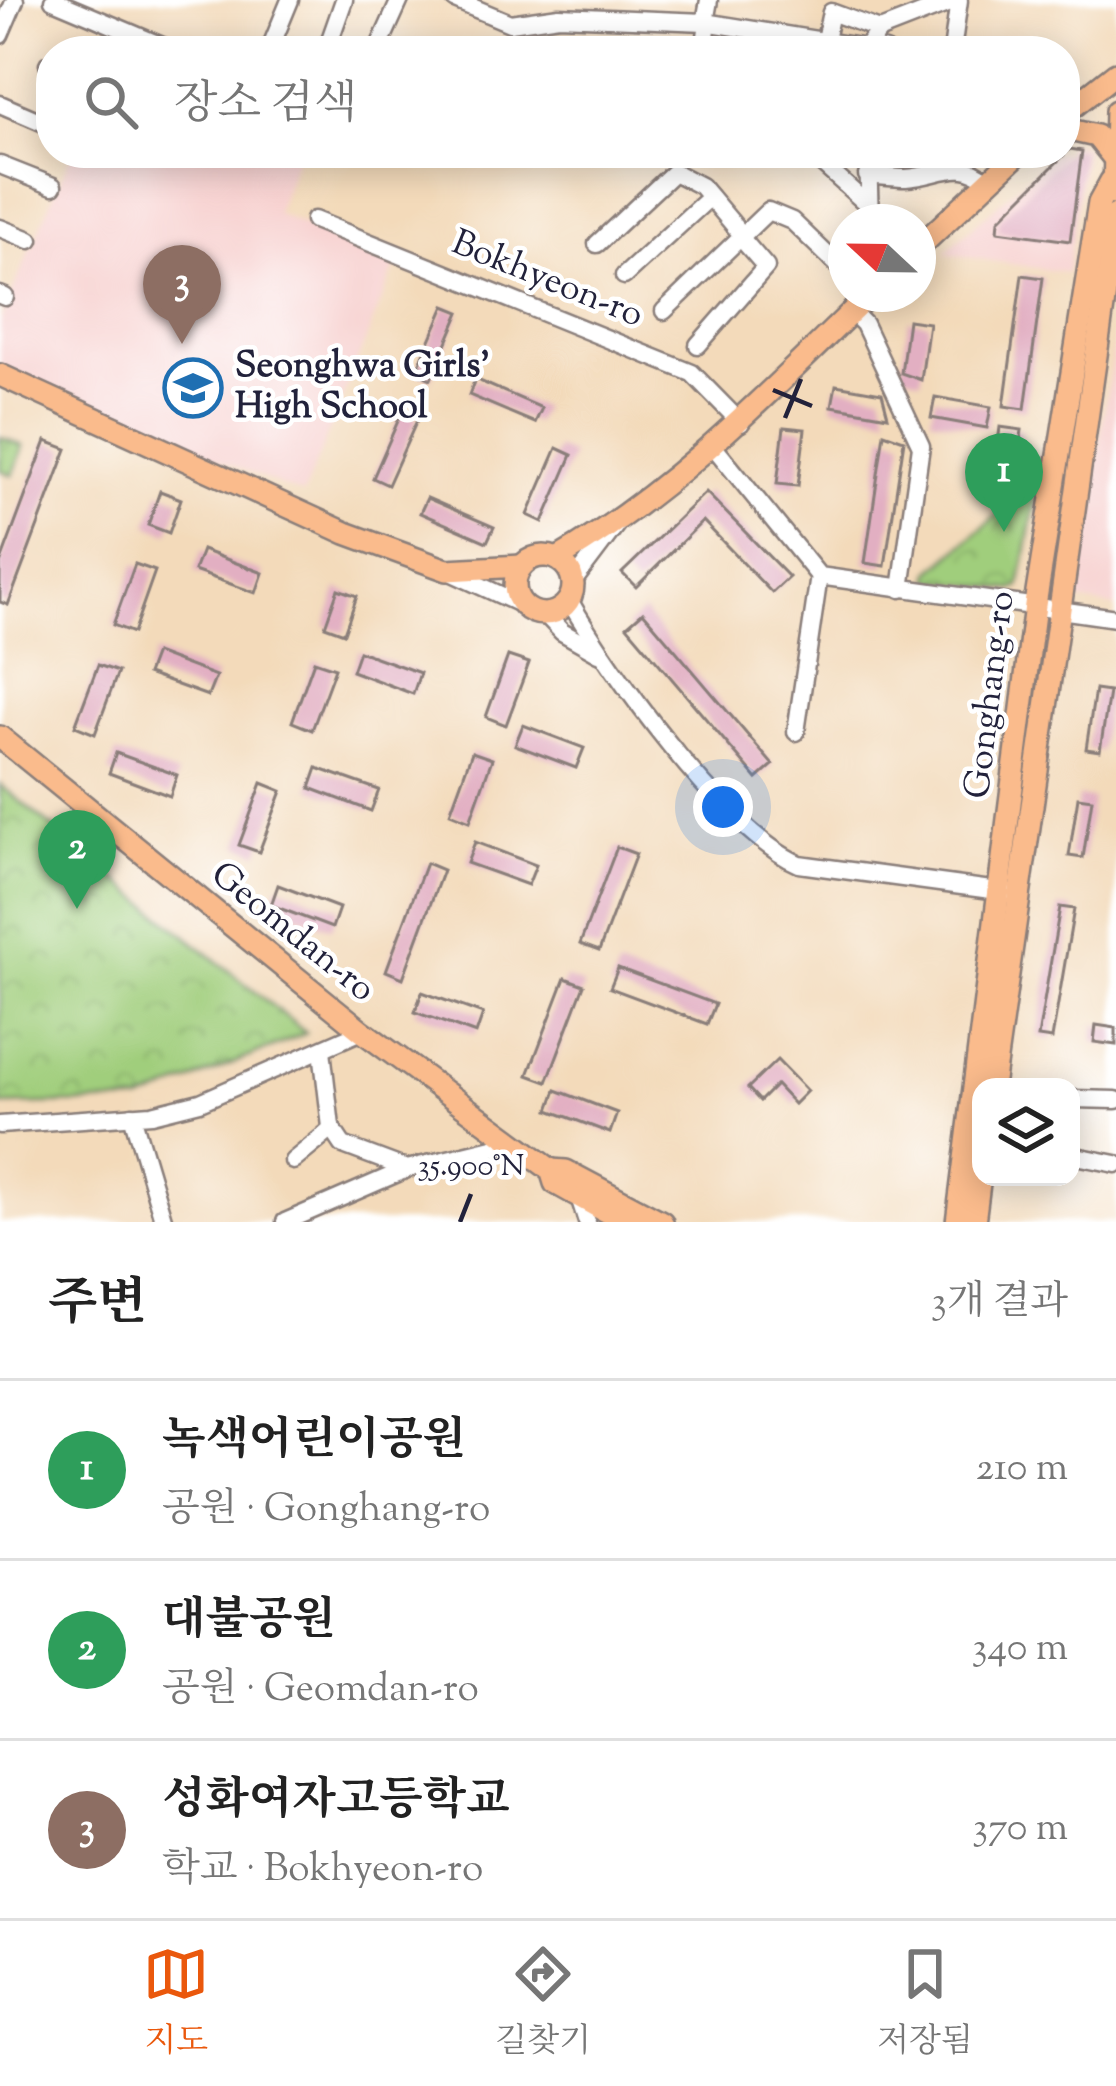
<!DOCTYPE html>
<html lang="ko">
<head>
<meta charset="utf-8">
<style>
	:root { --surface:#fff; --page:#f2f2f2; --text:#222; --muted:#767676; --line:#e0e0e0; --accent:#ea580c }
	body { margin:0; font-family:"Sorts Mill Goudy","Noto Serif KR",serif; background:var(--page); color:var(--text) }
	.controls { position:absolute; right:36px; bottom:36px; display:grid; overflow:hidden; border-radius:24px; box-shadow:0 6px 30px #0003 }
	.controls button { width:108px; height:108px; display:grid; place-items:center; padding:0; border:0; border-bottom:3px solid var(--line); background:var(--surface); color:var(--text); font:60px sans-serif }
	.compass { position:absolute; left:828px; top:204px; width:108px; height:108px; border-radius:50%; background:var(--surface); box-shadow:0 6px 30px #0003; rotate:292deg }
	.you { position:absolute; left:723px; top:807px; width:42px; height:42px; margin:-30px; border:9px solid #fff; border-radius:50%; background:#1a73e8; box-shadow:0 0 0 18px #1a73e833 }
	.badge { display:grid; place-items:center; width:78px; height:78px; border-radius:50%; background:var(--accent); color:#fff; font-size:39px; font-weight:700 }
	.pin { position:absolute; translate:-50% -99px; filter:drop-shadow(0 3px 6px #0008) }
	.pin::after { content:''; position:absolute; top:63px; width:42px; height:36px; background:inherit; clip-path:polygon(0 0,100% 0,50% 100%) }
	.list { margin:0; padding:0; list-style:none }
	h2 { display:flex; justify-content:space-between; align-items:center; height:156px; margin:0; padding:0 48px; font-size:51px }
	h2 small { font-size:39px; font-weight:400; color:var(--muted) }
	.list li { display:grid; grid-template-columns:78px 1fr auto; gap:36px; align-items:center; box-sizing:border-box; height:180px; padding:0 48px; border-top:3px solid var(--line) }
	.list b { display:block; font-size:45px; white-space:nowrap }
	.list p { margin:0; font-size:39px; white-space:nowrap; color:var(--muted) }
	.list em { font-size:39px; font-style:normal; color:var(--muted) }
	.icon { flex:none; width:66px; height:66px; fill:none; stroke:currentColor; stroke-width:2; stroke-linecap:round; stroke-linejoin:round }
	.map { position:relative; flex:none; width:1116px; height:1222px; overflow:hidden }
	.search { position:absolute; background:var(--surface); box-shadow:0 6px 30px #0003; left:36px; right:36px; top:36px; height:132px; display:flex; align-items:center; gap:30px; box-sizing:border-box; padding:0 42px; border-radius:48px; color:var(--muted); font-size:45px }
	.sheet { height:696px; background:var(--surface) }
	nav { display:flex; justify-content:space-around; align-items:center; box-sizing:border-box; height:168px; border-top:3px solid var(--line); background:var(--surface); font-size:33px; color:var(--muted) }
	nav a { display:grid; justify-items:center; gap:6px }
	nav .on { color:var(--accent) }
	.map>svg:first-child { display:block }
	.built { fill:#f7d0cf }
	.park { fill:url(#park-crowns); stroke:#61785c; stroke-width:3 }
	.building { fill:#e2afc2 }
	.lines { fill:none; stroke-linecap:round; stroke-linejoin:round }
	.minor-casing { stroke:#8a7e7a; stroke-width:21 }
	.major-casing { stroke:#8a7e7a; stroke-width:26 }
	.minor { stroke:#fff; stroke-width:16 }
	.major { stroke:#fabb8c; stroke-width:21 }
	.ticks { fill:none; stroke:#22223b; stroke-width:4.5 }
	.labels { text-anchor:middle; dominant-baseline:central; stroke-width:9; stroke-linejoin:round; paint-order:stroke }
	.street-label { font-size:36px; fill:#22223b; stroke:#fff }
	.poi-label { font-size:36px; font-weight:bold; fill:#22223b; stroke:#fff; text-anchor:start }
	.ticks-label { font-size:30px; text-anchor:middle; fill:#22223b; stroke:#fff; stroke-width:9; stroke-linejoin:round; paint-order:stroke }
</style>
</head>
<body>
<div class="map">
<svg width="1116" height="1222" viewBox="0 0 1116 1222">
	<defs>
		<pattern id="park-crowns" width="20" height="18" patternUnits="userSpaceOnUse" patternTransform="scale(3)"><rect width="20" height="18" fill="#a0ce7c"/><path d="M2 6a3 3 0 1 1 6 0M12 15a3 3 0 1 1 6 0" fill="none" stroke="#8ab16c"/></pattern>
	</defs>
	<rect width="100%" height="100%" fill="#fff"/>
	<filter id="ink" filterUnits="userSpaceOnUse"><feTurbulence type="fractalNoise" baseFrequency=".00833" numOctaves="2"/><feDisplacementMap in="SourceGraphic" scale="24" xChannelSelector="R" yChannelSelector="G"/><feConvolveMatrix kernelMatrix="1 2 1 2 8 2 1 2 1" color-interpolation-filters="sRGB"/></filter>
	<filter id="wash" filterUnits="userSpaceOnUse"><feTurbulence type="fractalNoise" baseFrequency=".004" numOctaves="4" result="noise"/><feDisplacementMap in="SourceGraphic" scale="48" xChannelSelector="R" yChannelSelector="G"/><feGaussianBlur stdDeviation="2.7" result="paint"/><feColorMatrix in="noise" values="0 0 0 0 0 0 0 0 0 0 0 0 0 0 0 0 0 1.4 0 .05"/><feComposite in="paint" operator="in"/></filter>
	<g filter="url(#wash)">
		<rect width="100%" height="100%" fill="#f3daba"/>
		<g class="built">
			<polygon points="1067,143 1085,146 1067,273 944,253 1055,153 1065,153"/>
			<polygon points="72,153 298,153 276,213 396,265 303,495 0,367 0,321"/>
			<polygon points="1116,329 1116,607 1077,601"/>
		</g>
		<g class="park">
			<polygon points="0,437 24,446 13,475 0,470"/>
			<polygon points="1027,489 1037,492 1020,587 1013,590 931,580 931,572"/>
			<polygon points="0,785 306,1033 141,1102 0,1105"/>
		</g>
		<g id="blocks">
			<g class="building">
				<polygon points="1070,149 1082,151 1070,241 998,231 999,220"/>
				<polygon points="1022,275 1043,278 1025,409 1004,406"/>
				<polygon points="445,306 460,312 431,379 416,372"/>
				<polygon points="908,320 929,323 921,380 901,373"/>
				<polygon points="475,379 542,408 535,423 469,395"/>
				<polygon points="836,385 882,393 888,416 832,406"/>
				<polygon points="935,397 991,407 987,428 931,418"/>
				<polygon points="402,412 418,418 388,485 373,478"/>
				<polygon points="784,427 805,429 798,486 777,484"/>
				<polygon points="1000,427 1022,430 1014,487 993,484"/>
				<polygon points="884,433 904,440 885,566 865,563"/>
				<polygon points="46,441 67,449 8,605 0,602 0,564"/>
				<polygon points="557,448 572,455 543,522 528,515"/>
				<polygon points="160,491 181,499 169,533 148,525"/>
				<polygon points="706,492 789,577 772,593 703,521 636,587 622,573"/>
				<polygon points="427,498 494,527 487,542 420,513"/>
				<polygon points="202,550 263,573 256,593 194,571"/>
				<polygon points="135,564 155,571 133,633 113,625"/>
				<polygon points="338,589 357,596 344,633 325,626"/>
				<polygon points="643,612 773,765 757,779 627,626"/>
				<polygon points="359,651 420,673 413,694 352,671"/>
				<polygon points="155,653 216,676 208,696 147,674"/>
				<polygon points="508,656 529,663 506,725 486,717"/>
				<polygon points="314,661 335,668 312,730 292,722"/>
				<polygon points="98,665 118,672 95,734 75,726"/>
				<polygon points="1095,690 1109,692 1100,751 1086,749"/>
				<polygon points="523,725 584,748 576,768 515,745"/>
				<polygon points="472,752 492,759 470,821 450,813"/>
				<polygon points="116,753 177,775 170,796 109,773"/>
				<polygon points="317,768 379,790 371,811 310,788"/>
				<polygon points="262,783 282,791 259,852 239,845"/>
				<polygon points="1078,797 1092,799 1083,858 1069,856"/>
				<polygon points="475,842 536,865 528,885 467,863"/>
				<polygon points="617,847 636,854 599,951 580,944"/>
				<polygon points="426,863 443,870 403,978 386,971"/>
				<polygon points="278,885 339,908 332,928 271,905"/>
				<polygon points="1060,907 1074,909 1052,1039 1038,1037"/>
				<polygon points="618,968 715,1004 707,1024 610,988"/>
				<polygon points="565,978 584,985 547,1082 528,1075"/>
				<polygon points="422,992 483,1014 476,1034 415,1012"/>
				<polygon points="1096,1025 1116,1028 1116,1045 1094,1042"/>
				<polygon points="777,1060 807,1091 794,1104 776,1085 760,1101 748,1088"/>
				<polygon points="556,1090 617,1113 610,1133 549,1110"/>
			</g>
		</g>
	</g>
	<g filter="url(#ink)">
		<use href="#blocks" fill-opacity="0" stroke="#8a7e7a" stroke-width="3"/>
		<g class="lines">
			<g class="minor-casing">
				<g id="minor">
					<polyline points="53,0 174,51"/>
					<polyline points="455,0 510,23 559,16 705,22 886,51"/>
					<polyline points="705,22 709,0"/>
					<polyline points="0,35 15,0"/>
					<polyline points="825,40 831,12 880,30"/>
					<polyline points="866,47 880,30 957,0"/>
					<polyline points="118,51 127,33"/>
					<polyline points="269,51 290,0"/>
					<polyline points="326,51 344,0"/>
					<polyline points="377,51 400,0"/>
					<polyline points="704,51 708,22"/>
					<polyline points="952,51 959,0"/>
					<polyline points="48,64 51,65"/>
					<polyline points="0,104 51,126"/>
					<polyline points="810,153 868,205"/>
					<polyline points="868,153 870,222"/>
					<polyline points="0,165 53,186"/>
					<path d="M867,175C880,176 894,178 906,178C941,176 960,156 989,182"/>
					<polyline points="314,220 692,373 741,423"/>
					<polyline points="0,228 30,240"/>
					<polyline points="597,244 674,172 701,186 743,236"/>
					<polyline points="624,276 710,197"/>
					<polyline points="0,295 5,297"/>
					<polyline points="664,311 768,211 792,221 846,273"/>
					<polyline points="851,311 864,324 921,446 901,589"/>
					<polyline points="698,345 766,267 741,238"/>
					<polyline points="714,447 819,576 1116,618"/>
					<polyline points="448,571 520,604"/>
					<polyline points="573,582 616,525"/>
					<path d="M569,600C611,673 723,830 799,864L1006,892"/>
					<polyline points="546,615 562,632 599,653"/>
					<polyline points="796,732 819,576"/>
					<polyline points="322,1050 331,1127 343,1145 407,1169"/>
					<polyline points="1071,1099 1116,1100"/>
					<polyline points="132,1115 164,1222"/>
					<polyline points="0,1125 152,1114 200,1102 362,1031"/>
					<polyline points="1071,1155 1116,1164"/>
					<polyline points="293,1161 332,1129"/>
					<polyline points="580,1200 587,1222"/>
					<polyline points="285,1222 407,1169 513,1143"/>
				</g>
			</g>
			<g class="major-casing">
				<g id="major">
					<polyline points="1065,113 1116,73"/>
					<polyline points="1065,129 1096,136 1113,157"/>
					<polyline points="1114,194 1116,111"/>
					<polyline points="918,248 1019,153"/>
					<polyline points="0,375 346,533 447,570 521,566"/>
					<circle cx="544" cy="585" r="29"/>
					<path d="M557,559C678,488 770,391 870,294"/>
					<polyline points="0,737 362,1031 551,1170 555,1183 625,1222"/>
					<polyline points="992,1087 1116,215"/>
					<polyline points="551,1170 566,1171 662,1222"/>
					<polyline points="957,1222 1035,605 1099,203 1111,181"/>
					<polyline points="974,1222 981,1168"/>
				</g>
			</g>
			<use href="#minor" class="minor"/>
			<use href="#major" class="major"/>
		</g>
	</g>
	<path class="ticks" d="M773,390L812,406M785,418L801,379M460,1222L471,1194"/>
	<defs>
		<g id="school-ring" transform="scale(3)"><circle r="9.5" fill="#fff" stroke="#1f6fb2" stroke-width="1.5"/><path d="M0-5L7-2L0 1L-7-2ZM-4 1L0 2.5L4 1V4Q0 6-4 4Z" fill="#1f6fb2"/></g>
	</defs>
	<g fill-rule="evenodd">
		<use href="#school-ring" x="193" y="388"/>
	</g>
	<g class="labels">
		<g class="street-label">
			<text transform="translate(547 280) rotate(22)">Bokhyeon-ro</text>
			<text transform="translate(991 695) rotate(-83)">Gonghang-ro</text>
			<text transform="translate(292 933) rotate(39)">Geomdan-ro</text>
		</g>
		<g class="poi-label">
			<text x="235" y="367">Seonghwa Girls'<tspan x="235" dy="41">High School</tspan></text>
		</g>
	</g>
	<g class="ticks-label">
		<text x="471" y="1175">35.900°N</text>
	</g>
</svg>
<div class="controls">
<button><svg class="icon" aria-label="layers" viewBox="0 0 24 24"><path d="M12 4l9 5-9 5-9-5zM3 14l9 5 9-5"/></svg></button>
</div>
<svg class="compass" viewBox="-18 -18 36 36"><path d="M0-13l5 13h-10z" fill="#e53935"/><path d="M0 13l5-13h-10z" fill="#767676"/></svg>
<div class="you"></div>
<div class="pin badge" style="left:1004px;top:532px;background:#2e9e5b">1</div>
<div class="pin badge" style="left:77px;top:909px;background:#2e9e5b">2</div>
<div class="pin badge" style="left:182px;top:344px;background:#8d6e63">3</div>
<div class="search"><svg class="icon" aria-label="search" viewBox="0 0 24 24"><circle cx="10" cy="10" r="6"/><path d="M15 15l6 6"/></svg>장소 검색</div>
</div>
<section class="sheet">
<h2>주변<small>3개 결과</small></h2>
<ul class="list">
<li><span class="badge" style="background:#2e9e5b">1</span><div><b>녹색어린이공원</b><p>공원 · Gonghang-ro</p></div><em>210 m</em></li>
<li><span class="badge" style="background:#2e9e5b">2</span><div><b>대불공원</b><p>공원 · Geomdan-ro</p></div><em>340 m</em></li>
<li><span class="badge" style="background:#8d6e63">3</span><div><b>성화여자고등학교</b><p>학교 · Bokhyeon-ro</p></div><em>370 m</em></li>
</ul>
</section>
<nav>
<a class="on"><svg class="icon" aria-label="map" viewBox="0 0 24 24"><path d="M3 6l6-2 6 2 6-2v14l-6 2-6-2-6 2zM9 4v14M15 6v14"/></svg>지도</a>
<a><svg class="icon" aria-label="directions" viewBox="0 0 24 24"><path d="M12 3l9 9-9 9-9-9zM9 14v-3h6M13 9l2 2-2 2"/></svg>길찾기</a>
<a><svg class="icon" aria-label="saved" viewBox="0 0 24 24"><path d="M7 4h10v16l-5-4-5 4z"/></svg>저장됨</a>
</nav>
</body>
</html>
